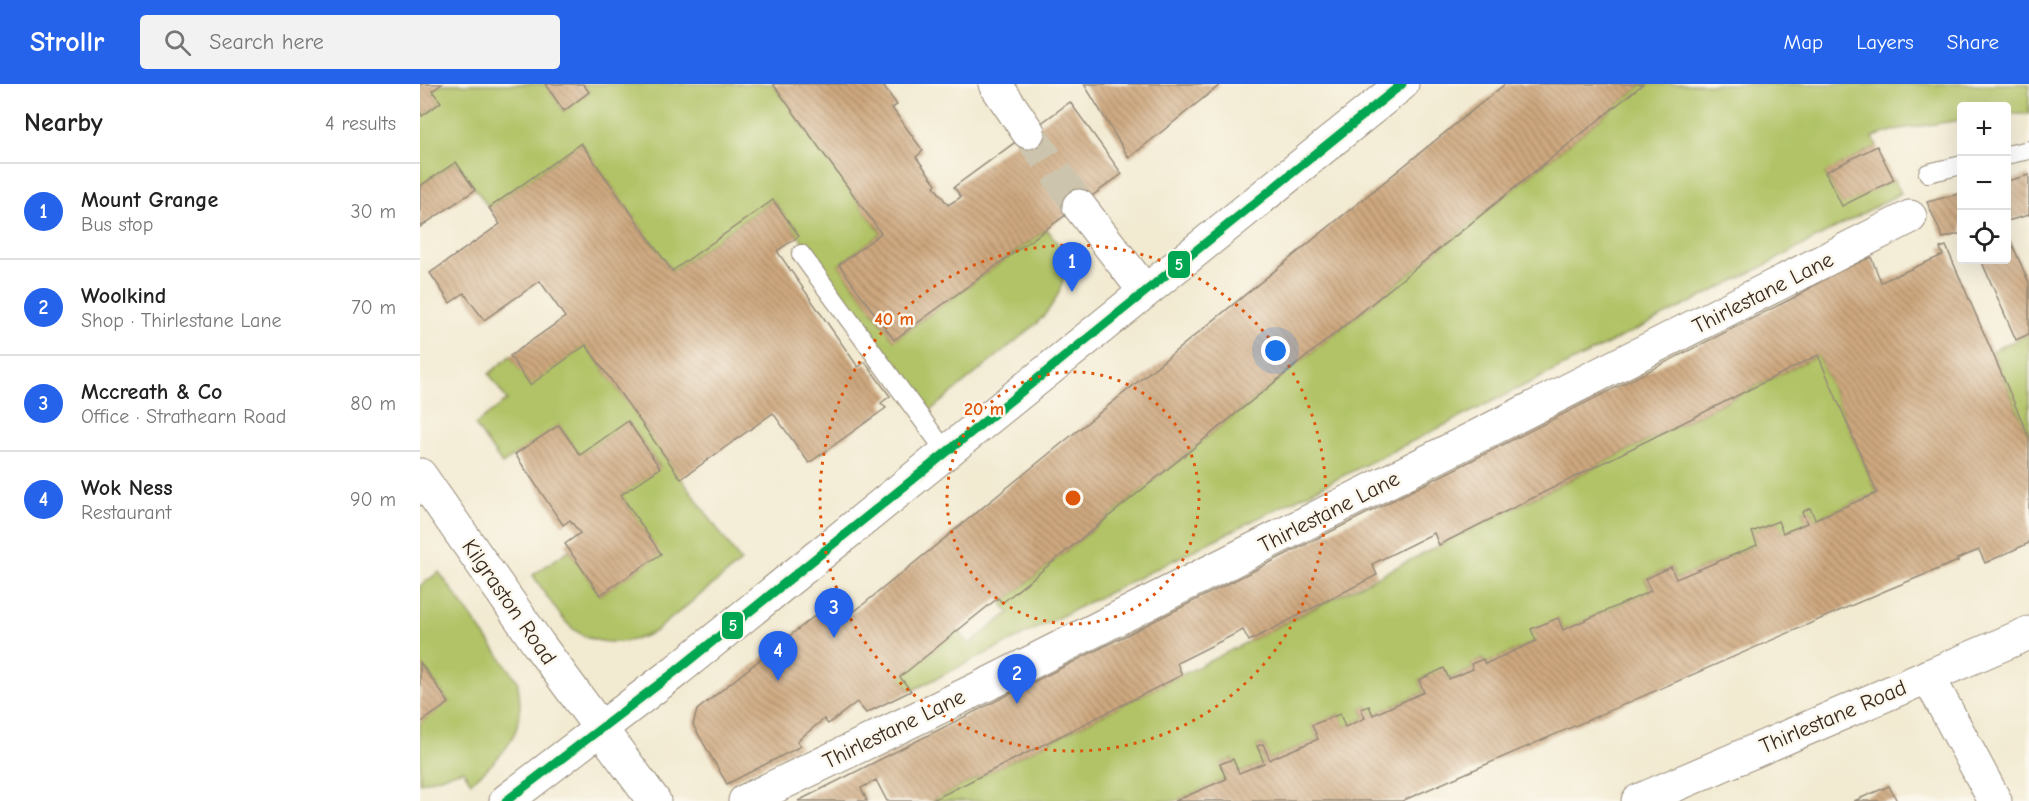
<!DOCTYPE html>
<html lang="en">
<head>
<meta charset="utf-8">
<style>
	:root { --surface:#fff; --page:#f2f2f2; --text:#222; --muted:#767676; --line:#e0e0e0; --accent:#2563eb }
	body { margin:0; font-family:"Comic Neue",sans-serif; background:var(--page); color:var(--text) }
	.controls { position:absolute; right:18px; top:18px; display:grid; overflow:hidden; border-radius:6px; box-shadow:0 6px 24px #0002 }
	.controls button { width:54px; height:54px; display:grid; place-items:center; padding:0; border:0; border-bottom:2px solid var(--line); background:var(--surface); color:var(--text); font:30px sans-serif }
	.you { position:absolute; left:856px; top:267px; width:21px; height:21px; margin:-15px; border:4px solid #fff; border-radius:50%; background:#1a73e8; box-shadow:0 0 0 9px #1a73e833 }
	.badge { display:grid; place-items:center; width:39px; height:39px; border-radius:50%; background:var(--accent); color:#fff; font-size:20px; font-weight:700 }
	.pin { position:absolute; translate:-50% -50px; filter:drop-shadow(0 2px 3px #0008) }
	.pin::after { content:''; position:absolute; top:32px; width:21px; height:18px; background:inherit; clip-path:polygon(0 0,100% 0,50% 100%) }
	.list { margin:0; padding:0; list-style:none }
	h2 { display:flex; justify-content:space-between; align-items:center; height:78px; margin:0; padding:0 24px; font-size:26px }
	h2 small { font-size:20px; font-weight:400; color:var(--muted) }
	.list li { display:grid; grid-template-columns:39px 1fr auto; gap:18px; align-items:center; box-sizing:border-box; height:96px; padding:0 24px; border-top:2px solid var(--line) }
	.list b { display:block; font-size:22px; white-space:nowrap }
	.list p { margin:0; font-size:20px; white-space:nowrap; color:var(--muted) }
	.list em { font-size:20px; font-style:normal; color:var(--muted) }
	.icon { flex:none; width:33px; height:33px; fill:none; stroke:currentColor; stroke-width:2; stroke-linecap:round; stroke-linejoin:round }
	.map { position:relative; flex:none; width:1609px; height:717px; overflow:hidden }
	header { display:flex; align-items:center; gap:36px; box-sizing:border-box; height:84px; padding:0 30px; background:var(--accent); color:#fff }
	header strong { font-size:28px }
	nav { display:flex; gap:33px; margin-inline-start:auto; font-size:21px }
	.search { width:420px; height:54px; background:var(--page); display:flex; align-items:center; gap:15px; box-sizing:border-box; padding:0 21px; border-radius:6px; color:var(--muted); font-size:22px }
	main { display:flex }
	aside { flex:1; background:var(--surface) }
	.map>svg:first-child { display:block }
	.green { fill:#b1c366; stroke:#767642; stroke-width:1.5 }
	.building { fill:url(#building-back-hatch) }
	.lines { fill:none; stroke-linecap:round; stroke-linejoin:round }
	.minor-tunnel { stroke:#cdc4ad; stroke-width:33; stroke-dasharray:33 16; stroke-linecap:butt }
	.service-casing { stroke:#968a78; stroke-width:20 }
	.minor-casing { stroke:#968a78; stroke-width:35 }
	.tertiary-casing { stroke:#968a78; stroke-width:35 }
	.service { stroke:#fff; stroke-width:18 }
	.minor { stroke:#fff; stroke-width:33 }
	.tertiary { stroke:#fff; stroke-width:33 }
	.bus-1-casing { stroke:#fbf7ec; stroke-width:14 }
	.bus-1 { stroke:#00a651; stroke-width:9 }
	.ring { fill:none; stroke:#df570d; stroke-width:3; stroke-dasharray:3 6 }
	.labels { text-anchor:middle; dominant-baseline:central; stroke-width:5; stroke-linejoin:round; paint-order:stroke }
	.street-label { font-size:22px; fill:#3b2a1e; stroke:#fbf7ec }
	.centre { fill:#df570d; stroke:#fbf7ec; stroke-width:3 }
	.ring-label { font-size:18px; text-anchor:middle; font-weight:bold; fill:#df570d; stroke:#fbf7ec; stroke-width:5; stroke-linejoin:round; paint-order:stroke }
	.line-badge { stroke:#fbf7ec; stroke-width:2 }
	.badge-label { font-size:16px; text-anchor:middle; font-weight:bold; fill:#fff }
</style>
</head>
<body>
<header>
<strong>Strollr</strong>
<div class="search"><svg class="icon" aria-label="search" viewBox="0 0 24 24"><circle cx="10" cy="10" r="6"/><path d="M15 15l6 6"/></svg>Search here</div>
<nav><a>Map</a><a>Layers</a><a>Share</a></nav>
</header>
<main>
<aside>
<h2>Nearby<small>4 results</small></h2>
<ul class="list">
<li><span class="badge">1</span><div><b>Mount Grange</b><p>Bus stop</p></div><em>30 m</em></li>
<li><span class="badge">2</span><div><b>Woolkind</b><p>Shop · Thirlestane Lane</p></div><em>70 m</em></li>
<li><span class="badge">3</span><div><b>Mccreath &amp; Co</b><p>Office · Strathearn Road</p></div><em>80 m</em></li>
<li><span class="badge">4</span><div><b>Wok Ness</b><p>Restaurant</p></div><em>90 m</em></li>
</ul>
</aside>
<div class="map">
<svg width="1609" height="717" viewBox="0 0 1609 717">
	<defs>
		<pattern id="building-back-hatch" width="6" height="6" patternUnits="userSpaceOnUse" patternTransform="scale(1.5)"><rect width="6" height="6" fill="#cea87f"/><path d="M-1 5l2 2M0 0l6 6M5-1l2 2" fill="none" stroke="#a88967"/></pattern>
	</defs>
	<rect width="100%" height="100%" fill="#fbf7ec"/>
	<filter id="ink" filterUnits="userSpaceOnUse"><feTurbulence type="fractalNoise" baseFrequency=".0167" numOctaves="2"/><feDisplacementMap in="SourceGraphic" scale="12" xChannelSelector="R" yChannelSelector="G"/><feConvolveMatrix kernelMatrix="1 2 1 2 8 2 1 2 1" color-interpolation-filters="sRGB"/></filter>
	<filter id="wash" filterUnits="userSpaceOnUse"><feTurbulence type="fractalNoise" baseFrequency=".008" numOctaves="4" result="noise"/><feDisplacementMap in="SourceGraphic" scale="24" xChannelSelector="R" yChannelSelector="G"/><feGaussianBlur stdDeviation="1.35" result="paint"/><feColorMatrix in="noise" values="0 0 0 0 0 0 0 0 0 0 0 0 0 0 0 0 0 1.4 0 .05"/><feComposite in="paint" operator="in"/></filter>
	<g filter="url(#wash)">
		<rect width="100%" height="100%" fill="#f2ead1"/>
		<g class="green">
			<path d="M22,0H125L144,27L169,8L163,0H353L461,149L419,181L474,256L627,145C632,152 640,161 643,169C650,196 634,223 615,241L506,330L353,116L252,187L161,59L69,124L36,78L0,102V28L3,31L20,19L12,7Z"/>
			<polygon points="1223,0 1609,0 1609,30 1587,30 1586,22 1542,22 1541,36 1479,45 1453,53 1457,62 1405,89 1422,121 1474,96 1481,109 1346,181 491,607 480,593 538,546 549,560 589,529 582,519"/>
			<polygon points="1609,250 1609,353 1572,267"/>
			<path d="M166,261L321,478L234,548C205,563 168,563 145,537C133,523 123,506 113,491L149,466L180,511L240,470L201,411L240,383L208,338L160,371L139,341L82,380L55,341L87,316L69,290L90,272L110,300Z"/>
			<polygon points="1398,271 1457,409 1395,435 1390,425 1382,427 1387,439 1363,449 1357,437 1332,448 1337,461 1256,495 1251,483 1225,495 1231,507 1143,546 1138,534 1116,557 1065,580 1063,575 1051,580 1053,585 1029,595 1024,585 999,596 1004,608 953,631 948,622 942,625 945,634 925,643 919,630 892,642 898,655 853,674 850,676 843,660 837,662 844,679 819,689 813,675 800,680 806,695 755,717 511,717"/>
			<path d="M19,488L97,596C108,645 88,669 51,698L43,686L0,699V639L29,618L0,578V502Z"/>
		</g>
		<g id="blocks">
			<g class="building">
				<polygon points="0,0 22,0 12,7 21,18 2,32 0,28"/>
				<polygon points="125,0 163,0 169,8 144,27"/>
				<polygon points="353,0 462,0 477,21 472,24 503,67 496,73 516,100 514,102 528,121 541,113 534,103 650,18 702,90 474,256 419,181 461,149"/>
				<polygon points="664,0 801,0 709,74"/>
				<polygon points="1085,0 1223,0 582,519 578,514 480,593 491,607 446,629 437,618 408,640 404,635 377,657 381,662 307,700 273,641 277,626 417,514 430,531"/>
				<polygon points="161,59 252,187 353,116 379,152 357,167 438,283 445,278 470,312 461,319 466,324 389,379 353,329 261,395 166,261 110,301 90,272 145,233 120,197 64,236 44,209 30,219 10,189 80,140 69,124"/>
				<polygon points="1457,62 1474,96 1422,122 1405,88"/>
				<polygon points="36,78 55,106 0,143 0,102"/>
				<polygon points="1609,91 1609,131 1587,137 1587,97"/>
				<polygon points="1542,109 1542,149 1523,154 1507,118"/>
				<polygon points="1587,148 1609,199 1609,250 1596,256 1561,176 1587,176"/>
				<polygon points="1526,162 1609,353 1609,459 1565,479 1559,466 1537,475 1538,477 1467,506 982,717 755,717 806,695 800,680 813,675 819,689 844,679 837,662 843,660 850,676 853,674 898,655 892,641 920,630 925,643 945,634 941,625 949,622 953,631 1004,608 999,596 1024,584 1029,595 1053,585 1051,580 1063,575 1065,580 1116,557 1111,545 1138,534 1143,546 1231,507 1225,495 1251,483 1256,495 1337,461 1332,448 1358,437 1363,449 1387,439 1382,428 1390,424 1395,435 1457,409 1398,271 1019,461 1014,449 952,480 957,491 829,557 823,546 757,579 762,591 511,717 467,717 456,696 441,704 447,717 378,717 1373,214 1413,190 1451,173 1461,198 1523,171 1520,164"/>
				<polygon points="208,337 240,384 201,411 241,470 180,511 145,460 160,449 150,436 143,441 95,370 139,341 160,371"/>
				<polygon points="0,578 29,619 0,639"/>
				<polygon points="1469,702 1477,717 1434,717"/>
			</g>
		</g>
	</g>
	<g filter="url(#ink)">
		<use href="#blocks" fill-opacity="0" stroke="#968a78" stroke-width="1.5"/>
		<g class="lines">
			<polyline class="minor-tunnel" points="608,48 659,122"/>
			<g class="service-casing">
				<g id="service">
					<polyline points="1586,71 1609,66"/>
					<polyline points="1508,89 1542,81"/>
					<polyline points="381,170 526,368"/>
				</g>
			</g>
			<g class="minor-casing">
				<g id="minor">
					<polyline points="575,0 608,48"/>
					<polyline points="659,122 724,206"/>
					<polyline points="1508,592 1575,717"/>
					<polyline points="325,717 574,597 1490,133"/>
					<polyline points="1218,717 1609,549"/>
				</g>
			</g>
			<g class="tertiary-casing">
				<g id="tertiary">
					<polyline points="0,391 119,561 234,717"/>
					<polyline points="86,717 256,587 982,0"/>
				</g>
			</g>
			<use href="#service" class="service"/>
			<use href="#minor" class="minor"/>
			<use href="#tertiary" class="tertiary"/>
			<g class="bus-1-casing">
				<polyline id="bus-1" points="86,717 256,587 982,0"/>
			</g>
			<use href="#bus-1" class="bus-1"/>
		</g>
	</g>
	<g class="ring">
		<circle cx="653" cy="414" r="126"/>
		<circle cx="653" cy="414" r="253"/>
	</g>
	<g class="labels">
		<g class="street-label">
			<text transform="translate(1343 209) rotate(-27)">Thirlestane Lane</text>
			<text transform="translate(909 428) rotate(-27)">Thirlestane Lane</text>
			<text transform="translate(89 518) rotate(55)">Kilgraston Road</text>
			<text transform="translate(1413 633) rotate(-23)">Thirlestane Road</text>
			<text transform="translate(474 645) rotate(-26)">Thirlestane Lane</text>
		</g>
	</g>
	<circle cx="653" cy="414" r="9" class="centre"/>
	<g class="ring-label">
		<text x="474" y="241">40 m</text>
		<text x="564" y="331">20 m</text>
	</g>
	<g class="line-badge">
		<rect x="747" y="166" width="24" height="29" rx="6" fill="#00a651"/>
		<rect x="301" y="527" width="23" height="29" rx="6" fill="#00a651"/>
	</g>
	<g class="badge-label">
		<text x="759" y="186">5</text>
		<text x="313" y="547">5</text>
	</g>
</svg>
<div class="controls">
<button>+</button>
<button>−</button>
<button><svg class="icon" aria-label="locate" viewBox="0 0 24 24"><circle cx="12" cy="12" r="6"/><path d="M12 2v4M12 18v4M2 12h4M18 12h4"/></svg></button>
</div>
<div class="you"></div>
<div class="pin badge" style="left:652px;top:208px">1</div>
<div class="pin badge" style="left:597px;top:620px">2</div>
<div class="pin badge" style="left:414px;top:554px">3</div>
<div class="pin badge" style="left:358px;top:597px">4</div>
</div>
</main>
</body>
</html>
